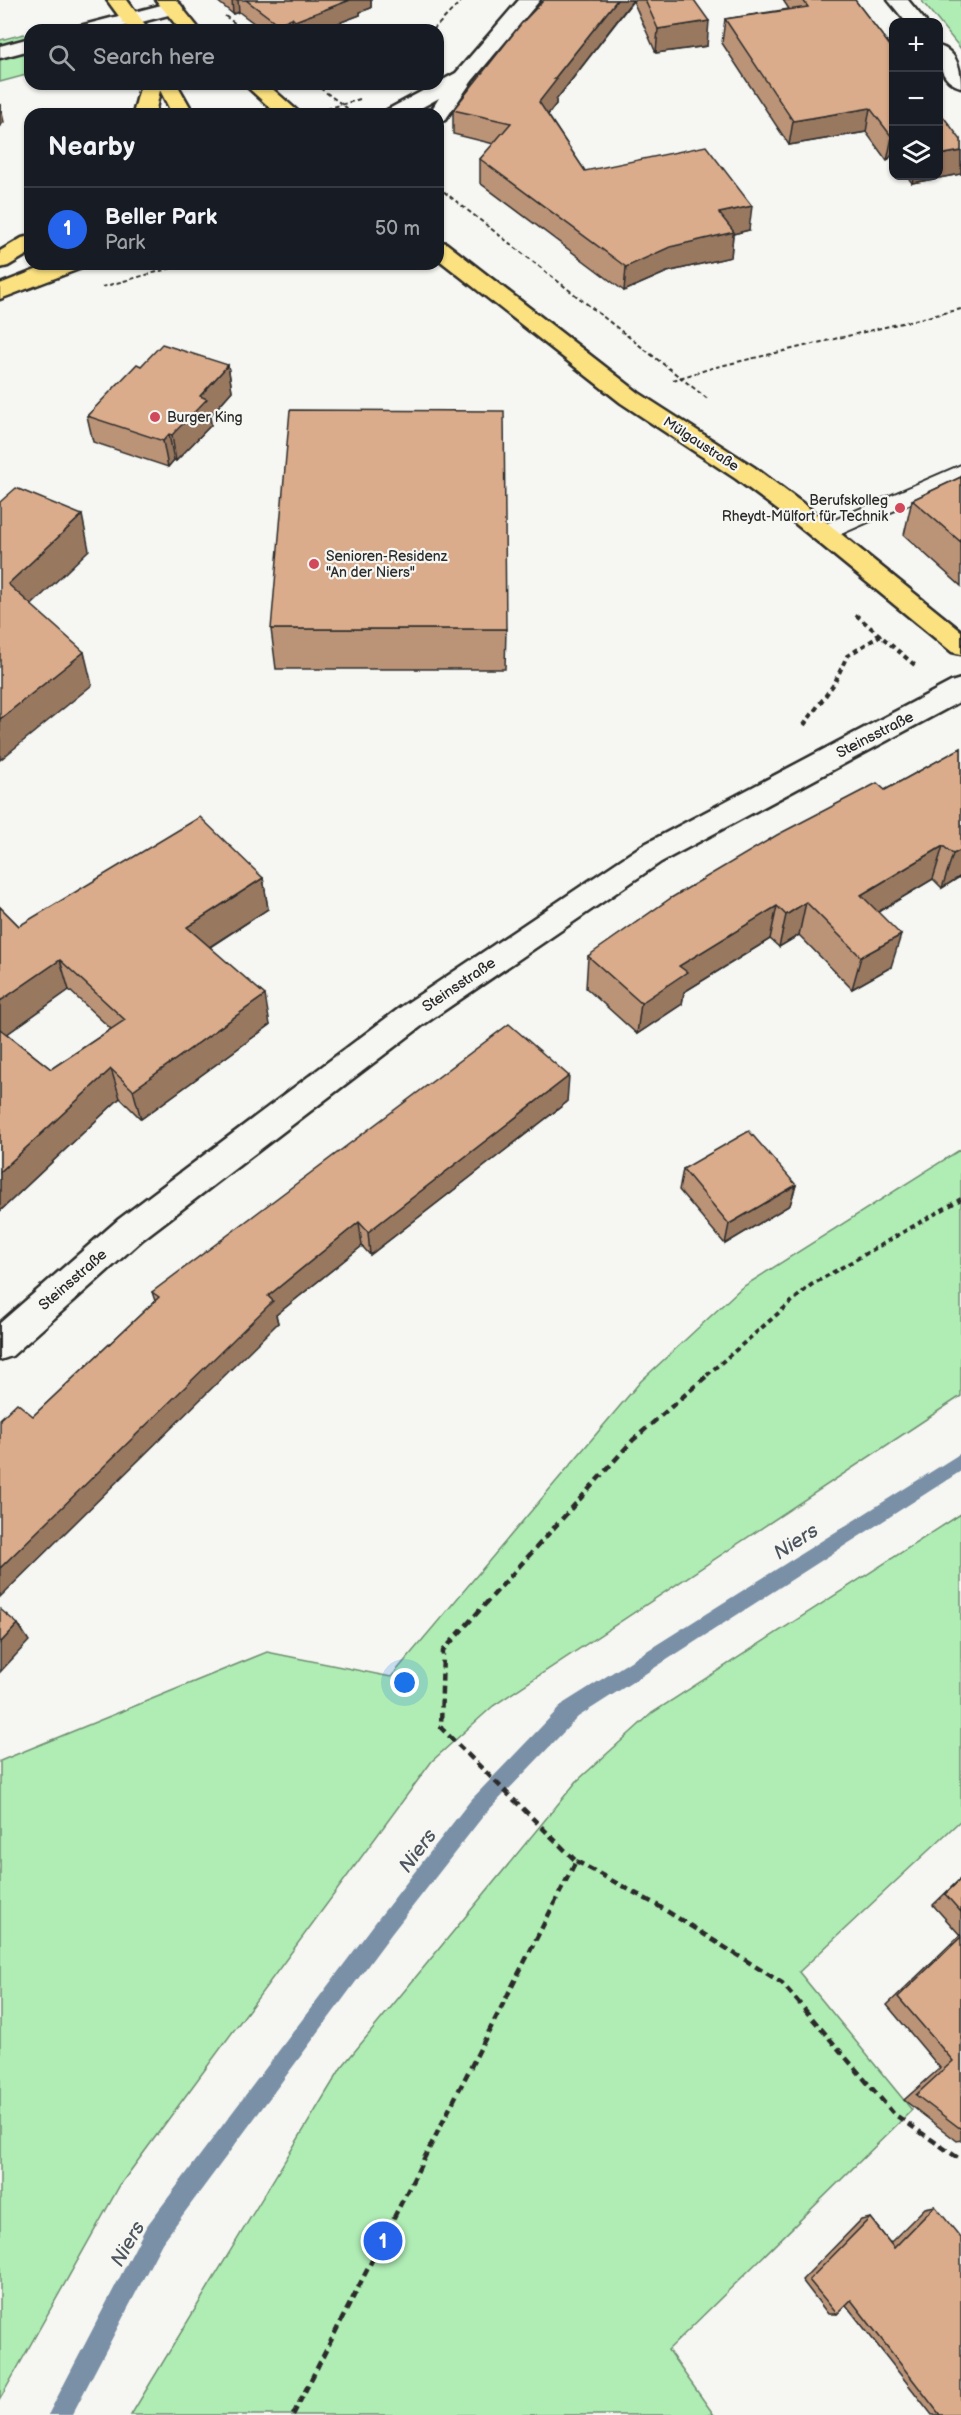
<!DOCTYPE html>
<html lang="en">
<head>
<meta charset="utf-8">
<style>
	:root { --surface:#171b24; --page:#242831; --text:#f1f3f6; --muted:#9ea1a6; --line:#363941; --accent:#2563eb }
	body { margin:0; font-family:"Balsamiq Sans",sans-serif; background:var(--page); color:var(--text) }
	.controls { position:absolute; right:18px; top:18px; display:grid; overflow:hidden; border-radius:12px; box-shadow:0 2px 4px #0004 }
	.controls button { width:54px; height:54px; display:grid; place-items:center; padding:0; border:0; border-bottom:2px solid var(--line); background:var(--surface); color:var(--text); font:30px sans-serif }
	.you { position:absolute; left:405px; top:1683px; width:21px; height:21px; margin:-15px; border:4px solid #fff; border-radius:50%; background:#1a73e8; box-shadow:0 0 0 9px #1a73e833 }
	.badge { display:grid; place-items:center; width:39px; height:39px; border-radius:50%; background:var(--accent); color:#fff; font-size:20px; font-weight:700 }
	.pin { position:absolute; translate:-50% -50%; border:3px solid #fff; box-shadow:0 2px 6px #0006 }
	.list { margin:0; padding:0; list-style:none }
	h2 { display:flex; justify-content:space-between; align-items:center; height:78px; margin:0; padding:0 24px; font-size:26px }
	h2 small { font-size:20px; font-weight:400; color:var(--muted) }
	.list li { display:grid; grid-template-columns:39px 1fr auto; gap:18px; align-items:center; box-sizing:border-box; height:84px; padding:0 24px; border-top:2px solid var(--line) }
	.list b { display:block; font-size:22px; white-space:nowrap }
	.list p { margin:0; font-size:20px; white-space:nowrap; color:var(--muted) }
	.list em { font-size:20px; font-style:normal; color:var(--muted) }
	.icon { flex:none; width:33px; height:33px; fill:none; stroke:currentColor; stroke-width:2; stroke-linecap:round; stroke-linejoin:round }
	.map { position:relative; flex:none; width:961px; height:2415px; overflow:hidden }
	.search { position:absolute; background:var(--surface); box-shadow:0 2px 4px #0004; left:24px; top:24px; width:420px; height:66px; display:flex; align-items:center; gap:15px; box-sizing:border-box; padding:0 21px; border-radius:18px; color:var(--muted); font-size:22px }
	.panel { position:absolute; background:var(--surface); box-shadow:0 2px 4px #0004; left:24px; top:108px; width:420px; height:162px; border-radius:18px }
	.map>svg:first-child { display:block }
	.green { fill:#afedb4; stroke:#6d8c70; stroke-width:1.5 }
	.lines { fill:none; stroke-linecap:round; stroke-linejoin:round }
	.stream { fill:#7a90a6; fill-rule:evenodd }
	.lane-casing { stroke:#2b2b2b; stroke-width:4 }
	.street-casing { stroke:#2b2b2b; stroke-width:5 }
	.secondary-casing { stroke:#2b2b2b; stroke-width:5 }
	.primary-casing { stroke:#2b2b2b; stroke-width:5 }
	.path-far2 { stroke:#2b2b2b; stroke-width:2; stroke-dasharray:4.5 3; stroke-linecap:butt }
	.path-far1 { stroke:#2b2b2b; stroke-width:4; stroke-dasharray:5 4; stroke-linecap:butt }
	.path { stroke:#2b2b2b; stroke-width:4.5; stroke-dasharray:8 5; stroke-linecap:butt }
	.lane { fill:#f6f6f2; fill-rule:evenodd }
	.street { fill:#f6f6f2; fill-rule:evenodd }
	.secondary { fill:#f6f6f2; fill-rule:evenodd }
	.primary { fill:#fbe180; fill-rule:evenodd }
	.wall { fill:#bb9478; stroke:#2b2b2b; stroke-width:1.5; fill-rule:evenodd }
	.shaded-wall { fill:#997861; stroke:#2b2b2b; stroke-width:1.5 }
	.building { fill:#daac8b; stroke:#2b2b2b; stroke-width:1.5 }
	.poi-dot { fill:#d1495b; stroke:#f6f6f2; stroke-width:2 }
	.labels { text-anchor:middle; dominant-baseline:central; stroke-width:4.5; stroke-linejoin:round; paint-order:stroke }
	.far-poi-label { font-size:14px; fill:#2b2b2b; stroke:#f6f6f2; text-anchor:start }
	.far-street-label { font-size:14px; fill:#2b2b2b; stroke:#f6f6f2 }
	.street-label { font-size:15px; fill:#2b2b2b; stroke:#f6f6f2 }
	.near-water-label { font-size:20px; font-style:italic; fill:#4c555e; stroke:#f6f6f2 }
</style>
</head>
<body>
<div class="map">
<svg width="961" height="2415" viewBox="0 0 961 2415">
	<rect width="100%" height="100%" fill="#f6f6f2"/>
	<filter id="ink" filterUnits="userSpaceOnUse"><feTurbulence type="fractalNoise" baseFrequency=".0167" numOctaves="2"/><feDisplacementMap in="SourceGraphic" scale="12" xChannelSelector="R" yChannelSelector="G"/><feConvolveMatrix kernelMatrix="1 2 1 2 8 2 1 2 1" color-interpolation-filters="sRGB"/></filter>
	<g filter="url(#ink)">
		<g class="green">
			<polygon points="921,0 961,0 961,49"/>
			<polygon points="24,34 30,40 30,74 0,82 0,40"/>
			<polygon points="961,1149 961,1396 493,1706 432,1761 120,2185 0,2399 0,1761 267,1652 391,1677 641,1381 741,1288"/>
			<polygon points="961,1514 961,1820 799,1972 912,2110 668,2350 714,2415 131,2415 341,2068 577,1781 652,1713"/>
		</g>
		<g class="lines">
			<polygon class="stream" points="961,1453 961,1471 578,1717 484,1815 392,1933 162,2243 72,2415 48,2415 146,2227 378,1919 470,1801 564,1703"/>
			<g class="lane-casing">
				<polygon id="lane" points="961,465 961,481 832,538 824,541 816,538 812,533 816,528"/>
			</g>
			<g class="street-casing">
				<g id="street">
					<polygon points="888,0 908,0 926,22 906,22"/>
					<polygon points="173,2 180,4 183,8 180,12 111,30 77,30 80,26"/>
					<polygon points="30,38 30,50 0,58 0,46"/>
					<path d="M938,46C958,51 961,71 961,87C941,82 938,63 938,46Z"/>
				</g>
			</g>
			<g class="secondary-casing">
				<g id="secondary">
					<polygon points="519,0 540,0 472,81 445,120 438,122 438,114 429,114 439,98 410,114 383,114 387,110 456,73"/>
					<polygon points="961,679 961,701 661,862 423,1025 143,1239 12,1356 0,1360 0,1323 119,1219 401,1007 641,846 951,682"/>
				</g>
			</g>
			<g class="primary-casing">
				<g id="primary">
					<polygon points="107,0 127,0 149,30 129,30"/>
					<polygon points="156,0 176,0 200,30 180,30"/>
					<polygon points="141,84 177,84 194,114 172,114 160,90 155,114 133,114"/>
					<polygon points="244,84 267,84 301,114 277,114"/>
					<polygon points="30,236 30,253 8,266 0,268 0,251 22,238"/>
					<polygon points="438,241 446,243 639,393 754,467 809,508 961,631 961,654 952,652 791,520 736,479 621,403 438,259"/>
					<polygon points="51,264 82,264 79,269 0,299 0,284"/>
				</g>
			</g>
			<g class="path-far2">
				<polyline points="225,16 244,30"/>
				<polyline points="433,30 462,0"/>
				<polyline points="320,88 355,114"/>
				<polyline points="327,109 360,99"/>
				<polyline points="438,187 709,400"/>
				<polyline points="102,287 186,264"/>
				<polyline points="673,380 712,368 961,309"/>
			</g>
			<g class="path-far1">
				<polyline points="856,615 917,667"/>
				<polyline points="804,725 834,684 847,656 881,635"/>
				<polyline points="707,1375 811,1285 961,1199"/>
			</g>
			<g class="path">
				<polyline points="576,1861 657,1905 782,1983 894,2114 961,2160"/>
				<polyline points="293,2415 576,1861 441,1728 443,1651 633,1440 709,1374"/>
			</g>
			<use href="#lane" class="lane"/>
			<use href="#street" class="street"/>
			<use href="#secondary" class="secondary"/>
			<use href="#primary" class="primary"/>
		</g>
		<g class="wall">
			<polygon points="216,0 371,0 371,8 360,12 360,15 320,30 263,30 239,12 233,14"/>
			<polygon points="544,0 694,0 707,46 656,53 633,1 556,100 556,104 548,115 585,171 749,230 733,234 731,257 667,272 624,291 480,183 480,159 494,144 453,134 453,110"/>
			<polygon points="783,0 855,0 894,51 894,157 892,155 887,161 866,132 789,145 722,43 725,19 789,9"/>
			<polygon points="961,140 961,174 912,183 907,176 939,176"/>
			<polygon points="228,365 232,391 210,416 211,425 176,461 174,460 168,467 93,442 87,416 141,366"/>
			<polygon points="961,477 961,586 904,535 912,500"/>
			<polygon points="271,629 506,629 505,669 276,669"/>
			<polygon points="961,748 961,876 942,888 933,879 878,912 891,967 852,989 799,935 779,947 770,939 684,992 682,1004 637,1034 586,988 588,956 885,790"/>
			<path d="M263,878L268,909L210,947L270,1025L141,1119L120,1098L0,1211V907L19,926ZM69,990L111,1029L51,1069L7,1034Z"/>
			<polygon points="567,1102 370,1255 362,1246 276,1315 278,1323 33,1416 155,1301 152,1292"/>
			<polygon points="683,1169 796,1185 790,1205 725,1244 679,1190"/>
			<polygon points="961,1878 961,2140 957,2141 904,2100 940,2068 887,2005 960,1935 933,1905"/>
			<polygon points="935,2206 961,2415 932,2415 846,2305 837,2314 828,2314 802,2280 861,2220 870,2218 890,2243 925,2208"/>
		</g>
		<g class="shaded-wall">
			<polygon points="232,0 238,0 239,12 233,14"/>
			<polygon points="350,0 371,0 371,8 360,12 360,15 320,30 296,30 295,21"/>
			<polygon points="617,0 633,0 556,100 556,104 539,126 539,102 554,79"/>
			<polygon points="292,18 293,30 278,30 278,24"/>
			<polygon points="709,21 707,46 656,53 658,29"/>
			<polygon points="0,104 4,122 0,126"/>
			<polygon points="870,108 866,132 789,145 793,121"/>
			<polygon points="894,135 894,149 892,155 887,161 892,137"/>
			<polygon points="961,151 961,174 912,183 914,176 939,176 939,155"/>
			<polygon points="752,206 749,230 733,234 731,257 667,272 624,291 626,267 719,213"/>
			<polygon points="228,365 232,391 210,416 211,425 176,461 172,435 200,396"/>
			<polygon points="169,434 174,460 168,467 163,441"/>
			<polygon points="82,515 89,550 18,618 8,584"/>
			<polygon points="84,652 92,685 0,760 0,719"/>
			<polygon points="943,846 933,879 853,927 861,895"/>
			<polygon points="961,850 961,876 942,888 953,854"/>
			<polygon points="263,878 268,909 194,957 187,927"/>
			<polygon points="806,902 799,935 779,947 786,915"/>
			<polygon points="777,906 770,939 684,992 682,1004 637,1034 641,1003 679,966"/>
			<polygon points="901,935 891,967 852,989 861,957"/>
			<polygon points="60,960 69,990 0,1039 0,1001"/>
			<polygon points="265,995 270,1025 141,1119 133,1090"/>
			<polygon points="111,1069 120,1098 0,1211 0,1172"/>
			<polygon points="569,1076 567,1102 370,1255 368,1232"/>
			<polygon points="796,1185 790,1205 725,1244 729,1224"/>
			<polygon points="359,1222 362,1246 276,1315 278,1323 0,1597 0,1568 268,1296"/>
			<polygon points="18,1624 29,1641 0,1672 0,1643"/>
		</g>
		<g class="building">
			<polygon points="246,0 350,0 295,21 292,18 278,24"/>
			<polygon points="544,0 617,0 554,79 557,79 539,102 585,171 706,146 752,206 719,213 734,232 670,247 626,267 480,159 511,123 453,110 521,24"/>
			<polygon points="645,0 694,0 709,21 658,29"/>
			<polygon points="803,0 855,0 894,51 894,135 892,137 870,108 793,121 725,19 808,7"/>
			<polygon points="939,111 961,140 961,151 939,155"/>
			<polygon points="162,344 228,365 200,396 207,399 172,435 169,434 163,441 87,416 137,364 141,366"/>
			<polygon points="290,410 504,411 506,629 271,629"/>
			<polygon points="961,477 961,542 912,500"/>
			<polygon points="16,488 82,515 8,584 84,652 0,719 0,502"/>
			<polygon points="961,748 961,850 953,854 943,846 861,895 901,935 861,957 806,902 786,915 777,906 679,966 687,972 641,1003 588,956 671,898 777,835 877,783 885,790"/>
			<polygon points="200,817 263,878 187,927 265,995 133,1090 111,1069 0,1172 0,1029 51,1069 125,1020 60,960 0,1001 0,907 19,926"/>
			<polygon points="509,1024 569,1076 368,1232 359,1222 268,1296 273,1301 0,1568 0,1419 17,1403 33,1416 159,1297 152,1292"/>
			<polygon points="749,1131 796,1185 729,1224 683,1169"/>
			<polygon points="0,1609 18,1624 0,1643"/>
			<polygon points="961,1879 961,1912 945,1894"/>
			<polygon points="961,1937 961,2129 916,2095 953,2061 898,1997"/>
			<polygon points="935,2206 961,2238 961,2415 940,2415 851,2300 837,2314 809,2280 870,2218 894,2248"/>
		</g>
	</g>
	<g class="poi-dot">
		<circle cx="155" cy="417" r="6"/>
		<circle cx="900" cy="508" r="6"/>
		<circle cx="314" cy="564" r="6"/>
	</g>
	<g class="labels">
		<g class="far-poi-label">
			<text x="167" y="417">Burger King</text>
			<text x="888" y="500" text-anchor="end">Berufskolleg<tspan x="888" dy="16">Rheydt-Mülfort für Technik</tspan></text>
			<text x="326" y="556">Senioren-Residenz<tspan x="326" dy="16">"An der Niers"</tspan></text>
		</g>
		<g class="far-street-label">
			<text transform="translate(701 444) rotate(33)">Mülgaustraße</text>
		</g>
		<g class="street-label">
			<text transform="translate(875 735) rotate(-27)">Steinsstraße</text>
			<text transform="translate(459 985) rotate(-34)">Steinsstraße</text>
			<text transform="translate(73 1280) rotate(-41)">Steinsstraße</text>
		</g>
		<g class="near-water-label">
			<text transform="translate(796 1542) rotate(-33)">Niers</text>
			<text transform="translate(418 1851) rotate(-53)">Niers</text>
			<text transform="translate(128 2244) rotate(-60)">Niers</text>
		</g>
	</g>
</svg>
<div class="controls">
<button>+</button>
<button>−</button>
<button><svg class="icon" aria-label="layers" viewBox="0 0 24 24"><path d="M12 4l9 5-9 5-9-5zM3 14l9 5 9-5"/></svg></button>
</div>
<div class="you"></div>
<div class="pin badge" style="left:383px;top:2241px">1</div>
<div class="search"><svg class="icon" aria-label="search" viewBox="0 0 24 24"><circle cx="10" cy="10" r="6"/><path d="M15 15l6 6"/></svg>Search here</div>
<section class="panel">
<h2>Nearby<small></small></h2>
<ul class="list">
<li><span class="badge">1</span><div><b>Beller Park</b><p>Park</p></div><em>50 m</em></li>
</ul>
</section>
</div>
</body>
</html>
